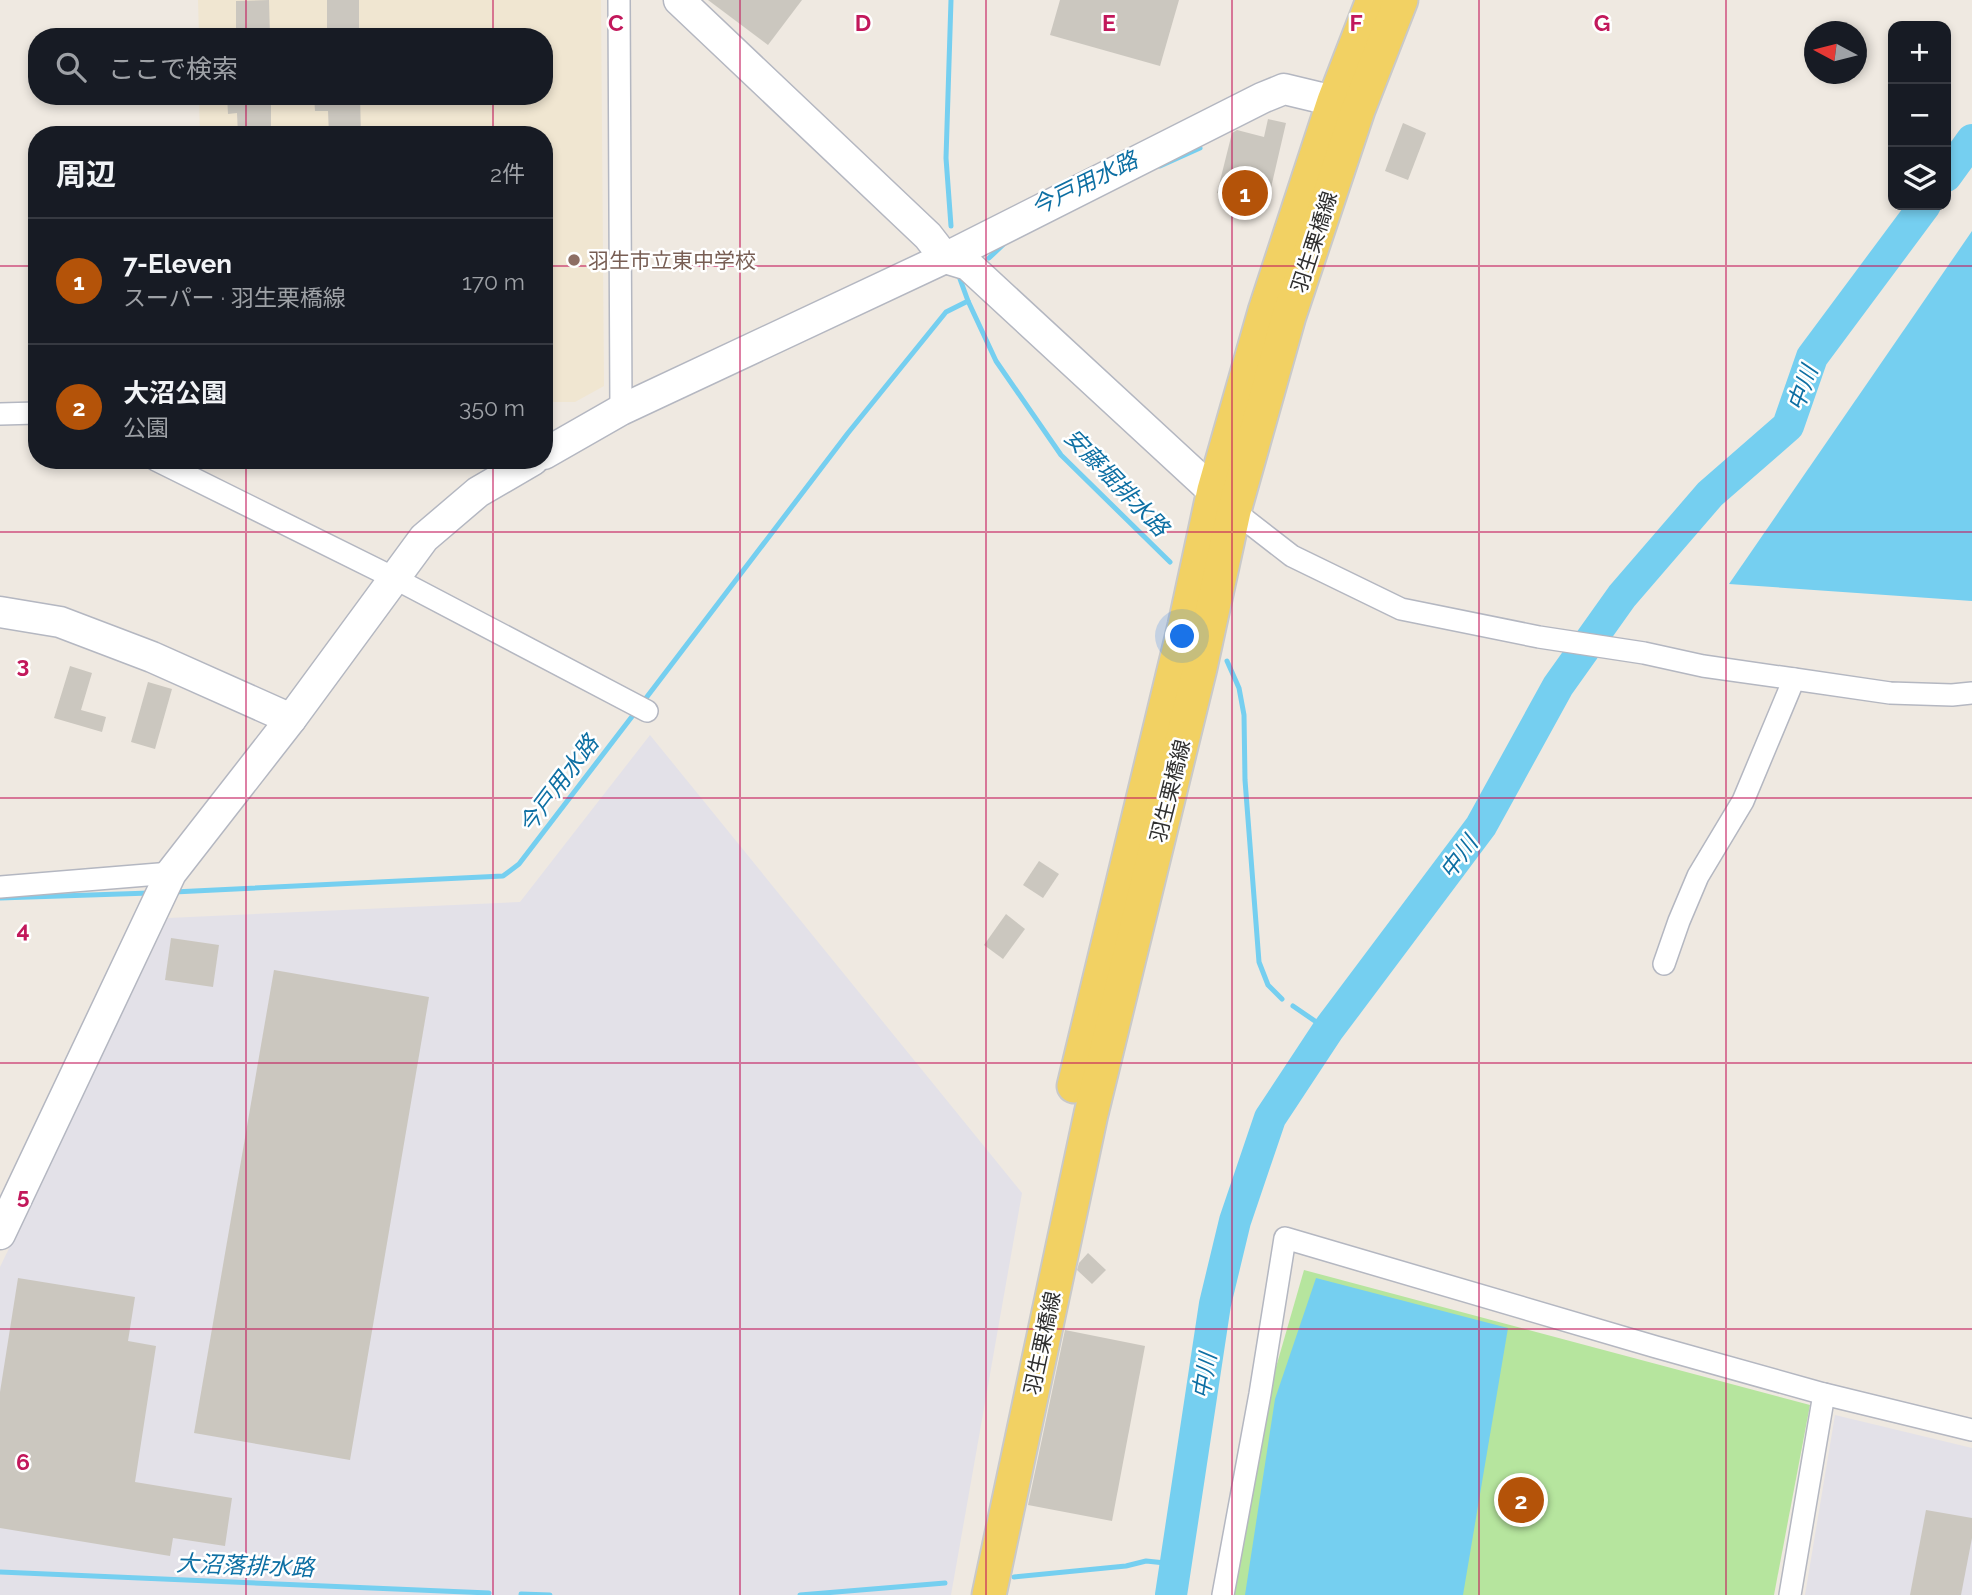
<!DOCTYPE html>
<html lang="ja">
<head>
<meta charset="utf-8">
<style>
	:root { --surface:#171b24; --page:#242831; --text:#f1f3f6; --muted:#9ea1a6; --line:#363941; --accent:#b45309 }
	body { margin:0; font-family:Raleway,"Noto Sans JP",sans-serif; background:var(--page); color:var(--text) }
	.controls { position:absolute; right:21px; top:21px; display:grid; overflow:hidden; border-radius:14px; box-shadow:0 4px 10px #0003 }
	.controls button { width:63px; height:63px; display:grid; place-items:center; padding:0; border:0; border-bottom:2px solid var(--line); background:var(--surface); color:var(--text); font:35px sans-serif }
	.compass { position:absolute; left:1804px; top:21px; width:63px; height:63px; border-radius:50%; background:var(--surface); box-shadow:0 4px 10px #0003; rotate:277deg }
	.you { position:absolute; left:1183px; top:637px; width:24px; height:24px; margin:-18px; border:5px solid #fff; border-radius:50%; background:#1a73e8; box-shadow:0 0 0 10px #1a73e833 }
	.badge { display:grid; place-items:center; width:46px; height:46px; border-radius:50%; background:var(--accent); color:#fff; font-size:23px; font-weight:700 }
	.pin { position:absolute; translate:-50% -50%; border:4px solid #fff; box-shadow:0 2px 7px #0006 }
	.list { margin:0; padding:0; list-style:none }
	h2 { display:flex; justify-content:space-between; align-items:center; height:91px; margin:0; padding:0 28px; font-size:30px }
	h2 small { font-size:23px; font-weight:400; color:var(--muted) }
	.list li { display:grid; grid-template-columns:46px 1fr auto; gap:21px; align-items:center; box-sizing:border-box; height:126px; padding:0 28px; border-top:2px solid var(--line) }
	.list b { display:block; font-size:26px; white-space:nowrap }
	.list p { margin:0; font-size:23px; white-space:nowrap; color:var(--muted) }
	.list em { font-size:23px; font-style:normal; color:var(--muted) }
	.icon { flex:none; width:38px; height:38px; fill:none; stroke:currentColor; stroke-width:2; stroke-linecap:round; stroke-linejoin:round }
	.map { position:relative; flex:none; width:1972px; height:1595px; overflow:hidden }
	.search { position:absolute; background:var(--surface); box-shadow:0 4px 10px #0003; left:28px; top:28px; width:525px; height:77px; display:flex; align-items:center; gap:18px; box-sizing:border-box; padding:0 24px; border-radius:28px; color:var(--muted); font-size:26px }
	.panel { position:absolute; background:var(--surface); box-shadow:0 4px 10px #0003; left:28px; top:126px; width:525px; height:343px; border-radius:28px }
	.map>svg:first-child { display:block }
	.industrial { fill:#e3e1e8 }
	.education { fill:#f0e6d1 }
	.green { fill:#b6e59e }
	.water { fill:#75cff0 }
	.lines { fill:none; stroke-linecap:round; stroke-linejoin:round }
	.stream { stroke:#75cff0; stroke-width:5 }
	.river { stroke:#75cff0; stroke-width:32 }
	.building { fill:#cbc7bf }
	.street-casing { stroke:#b4b7c1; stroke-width:24 }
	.secondary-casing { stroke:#b4b7c1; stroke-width:33 }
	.primary-casing { stroke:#c9c9c9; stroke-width:37 }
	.street { stroke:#fff; stroke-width:21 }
	.secondary { stroke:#fff; stroke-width:30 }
	.primary { stroke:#f2d163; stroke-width:33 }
	.grid { fill:none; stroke:#c2185b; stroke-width:2; stroke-opacity:0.55 }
	.education-dot { fill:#8d6e63; stroke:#fff; stroke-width:2.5 }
	.labels { text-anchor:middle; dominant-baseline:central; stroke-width:5; stroke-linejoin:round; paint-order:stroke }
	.street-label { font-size:21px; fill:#2e2e2e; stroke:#fff }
	.education-label { font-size:21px; fill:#785e54; stroke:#fff; text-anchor:start }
	.water-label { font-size:23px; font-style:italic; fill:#0d6fa3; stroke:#fff }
	.grid-label { font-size:23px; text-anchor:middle; font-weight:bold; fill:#c2185b; stroke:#fff; stroke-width:5; stroke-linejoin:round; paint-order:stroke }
</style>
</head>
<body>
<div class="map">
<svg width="1972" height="1595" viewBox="0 0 1972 1595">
	<rect width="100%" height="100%" fill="#efe9e1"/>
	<g class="industrial">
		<polygon points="650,735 1022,1193 951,1595 0,1595 0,1267 168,918 520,902"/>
		<polygon points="1835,1415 1972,1448 1972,1595 1805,1595"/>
	</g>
	<polygon class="education" points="198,0 601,0 604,386 575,402 544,402 544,135 200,135 199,96 544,96 544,37 199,37"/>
	<polygon class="green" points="1304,1270 1810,1405 1774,1595 1234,1595 1268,1395"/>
	<g class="water">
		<polygon points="1972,231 1972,601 1729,584"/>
		<polygon points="1316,1278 1508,1328 1463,1595 1245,1595 1275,1399"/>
	</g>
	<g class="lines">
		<g class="stream">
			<polyline points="951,0 946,158 951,226"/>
			<polyline points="1160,166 1200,148"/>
			<polyline points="989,258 1007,241"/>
			<polyline points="960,279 968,301 996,361 1061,455 1170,562"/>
			<polyline points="1227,661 1239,688 1244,715 1245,780 1259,962 1268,985 1282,999"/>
			<polyline points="643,702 848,433 946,312 968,301"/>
			<polyline points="174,892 503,876 519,864 637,710"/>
			<polyline points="0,898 150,893"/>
			<polyline points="1293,1006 1328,1030"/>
			<polyline points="0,1572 489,1593"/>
			<polyline points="1014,1577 1126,1566 1146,1561 1175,1564"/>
			<polyline points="521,1594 550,1595"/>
			<polyline points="800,1595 945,1583"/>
		</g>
		<g class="river">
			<polyline points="1946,176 1972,140"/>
			<polyline points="1171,1595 1215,1304 1235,1221 1270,1118 1328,1030 1481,826 1558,686 1622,596 1710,494 1788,426 1812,357 1925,205"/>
		</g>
	</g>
	<g class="building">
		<polygon points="269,0 270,37 236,37 236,1"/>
		<rect x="327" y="0" width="32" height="37"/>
		<polygon points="708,0 802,0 768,45"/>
		<polygon points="1060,0 1179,0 1160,66 1050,35"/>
		<polygon points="227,96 271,96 271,135 238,135 237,113 228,114"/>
		<polygon points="314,96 360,96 361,135 329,135 328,111 315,111"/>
		<polygon points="1268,119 1286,123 1267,205 1217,193 1232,133 1237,130 1264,137"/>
		<polygon points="1403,123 1426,133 1408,180 1385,171"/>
		<polygon points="70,666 92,673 81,710 106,717 102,732 54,718"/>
		<polygon points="148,682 172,689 155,749 131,742"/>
		<polygon points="1039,861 1059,874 1043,898 1023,885"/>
		<polygon points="1006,914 1025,929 1003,959 984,945"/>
		<polygon points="171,938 219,945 213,987 165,980"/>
		<polygon points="274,970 429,997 350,1460 194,1433"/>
		<polygon points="1088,1253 1106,1270 1092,1284 1077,1270 1079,1263"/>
		<polygon points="18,1278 135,1297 128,1341 156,1346 135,1482 232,1498 225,1546 173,1538 170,1556 0,1528 0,1392"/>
		<polygon points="1065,1330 1145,1346 1112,1521 1028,1505"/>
		<polygon points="1926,1510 1972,1518 1972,1538 1961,1595 1910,1595"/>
	</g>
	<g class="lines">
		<g class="street-casing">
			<g id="street">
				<polyline points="619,0 621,410"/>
				<polyline points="0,414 37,413"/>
				<polyline points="156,460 394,578 647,711"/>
				<polyline points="1234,511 1292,556 1401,609 1539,637 1644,653 1703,666 1794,679 1890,693 1952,695 1972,693"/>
				<polyline points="0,887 171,873"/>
				<polyline points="1664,964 1679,921 1698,876 1743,801 1794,679"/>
				<polyline points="1223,1595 1260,1394 1285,1238 1656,1347 1824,1394 1972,1430"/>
				<polyline points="1790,1595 1824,1394"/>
			</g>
		</g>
		<g class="secondary-casing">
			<g id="secondary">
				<polyline points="679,0 928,236 945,258 968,265 1228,505"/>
				<polyline points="544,454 621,410 945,258 1262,98 1284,89 1334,101 1354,109"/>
				<polyline points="0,612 60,622 152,657 291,719"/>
				<polyline points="0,1234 171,873 291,719 424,538 478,492 533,460"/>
			</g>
		</g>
		<g class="primary-casing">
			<g id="primary">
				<polyline points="1074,1086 1185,625 1214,490 1265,311 1334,101 1373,0"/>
				<polyline points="989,1595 1091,1114 1200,668 1234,511 1289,316 1358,110 1401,0"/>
			</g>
		</g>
		<use href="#street" class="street"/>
		<use href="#secondary" class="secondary"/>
		<use href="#primary" class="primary"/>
	</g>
	<path class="grid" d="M246,0V37M493,0V37M740,0V1595M986,0V1595M1232,0V1595M1479,0V1595M1726,0V1595M246,96V135M493,96V135M0,266H37M544,266H1972M246,460V1595M493,460V1595M0,532H1972M0,798H1972M0,1063H1972M0,1329H1972"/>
	<circle class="education-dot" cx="574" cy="260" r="7"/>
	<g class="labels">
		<g class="street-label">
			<text transform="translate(1314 242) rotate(-72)">羽生栗橋線</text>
			<text transform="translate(1170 791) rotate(-76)">羽生栗橋線</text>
			<text transform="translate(1042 1343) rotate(-78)">羽生栗橋線</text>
		</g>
		<g class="education-label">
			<text x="588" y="260">羽生市立東中学校</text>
		</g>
		<g class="water-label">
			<text transform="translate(1084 183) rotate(-26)">今戸用水路</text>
			<text transform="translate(1802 388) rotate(-70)">中川</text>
			<text transform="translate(1117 482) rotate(46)">安藤堀排水路</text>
			<text transform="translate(558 784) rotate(-53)">今戸用水路</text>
			<text transform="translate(1458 857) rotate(-53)">中川</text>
			<text transform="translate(1204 1376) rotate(-81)">中川</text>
			<text transform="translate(245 1565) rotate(2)">大沼落排水路</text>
		</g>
	</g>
	<g class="grid-label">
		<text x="616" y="31">C</text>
		<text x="863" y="31">D</text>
		<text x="1109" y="31">E</text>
		<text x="1356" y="31">F</text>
		<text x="1602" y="31">G</text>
		<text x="23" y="673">3</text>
		<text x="23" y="938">4</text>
		<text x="23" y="1204">5</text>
		<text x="23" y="1470">6</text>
	</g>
</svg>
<div class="controls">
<button>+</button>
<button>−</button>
<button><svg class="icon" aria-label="layers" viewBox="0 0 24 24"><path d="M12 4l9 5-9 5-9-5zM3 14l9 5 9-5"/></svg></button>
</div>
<svg class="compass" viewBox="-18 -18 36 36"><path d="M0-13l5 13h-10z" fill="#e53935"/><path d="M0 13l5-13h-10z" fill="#9ea1a6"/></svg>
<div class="you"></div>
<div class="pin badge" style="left:1245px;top:193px">1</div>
<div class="pin badge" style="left:1521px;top:1500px">2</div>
<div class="search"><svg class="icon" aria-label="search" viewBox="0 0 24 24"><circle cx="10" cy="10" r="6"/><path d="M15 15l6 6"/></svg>ここで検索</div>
<section class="panel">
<h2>周辺<small>2件</small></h2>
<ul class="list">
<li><span class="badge">1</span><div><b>7-Eleven</b><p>スーパー · 羽生栗橋線</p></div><em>170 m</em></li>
<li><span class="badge">2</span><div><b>大沼公園</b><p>公園</p></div><em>350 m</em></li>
</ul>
</section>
</div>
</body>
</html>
